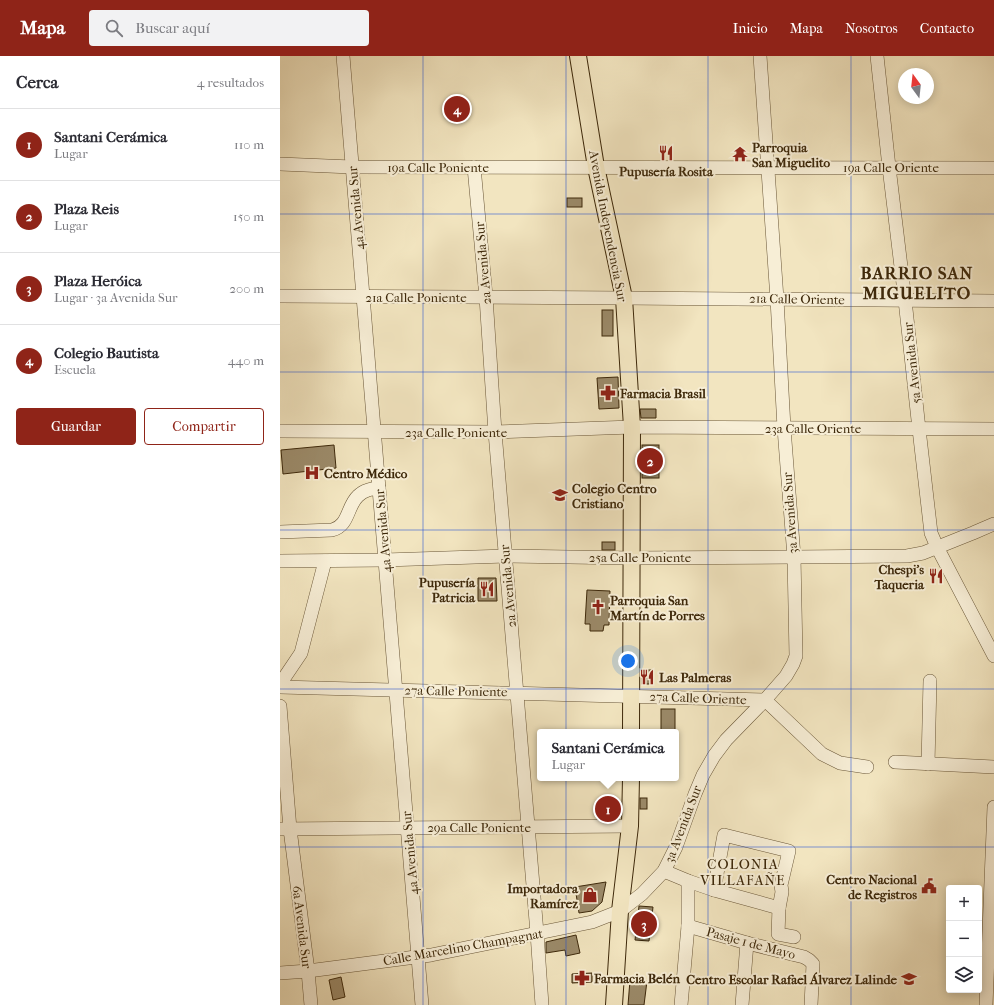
<!DOCTYPE html>
<html lang="es">
<head>
<meta charset="utf-8">
<style>
	:root { --surface:#fff; --page:#f2f2f3; --text:#2b2b33; --muted:#7c7c81; --line:#e1e1e2; --accent:#8f2418 }
	body { margin:0; font-family:"IM FELL French Canon",serif; background:var(--page); color:var(--text) }
	.controls { position:absolute; right:12px; bottom:12px; display:grid; overflow:hidden; border-radius:4px; box-shadow:0 2px 10px #0003 }
	.controls button { width:36px; height:36px; display:grid; place-items:center; padding:0; border:0; border-bottom:1px solid var(--line); background:var(--surface); color:var(--text); font:20px sans-serif }
	.compass { position:absolute; left:618px; top:12px; width:36px; height:36px; border-radius:50%; background:var(--surface); box-shadow:0 2px 10px #0003; rotate:345deg }
	.you { position:absolute; left:348px; top:605px; width:14px; height:14px; margin:-10px; border:3px solid #fff; border-radius:50%; background:#1a73e8; box-shadow:0 0 0 6px #1a73e833 }
	.badge { display:grid; place-items:center; width:26px; height:26px; border-radius:50%; background:var(--accent); color:#fff; font-size:13px; font-weight:700 }
	.pin { position:absolute; translate:-50% -50%; border:2px solid #fff; box-shadow:0 1px 4px #0006 }
	.popup { position:absolute; left:257px; top:673px; width:142px; height:52px; box-sizing:border-box; display:grid; place-content:center; border-radius:4px; background:var(--surface); filter:drop-shadow(0 1px 3px #0005); font-size:13px; white-space:nowrap; color:var(--muted) }
	.popup b { font-size:15px; color:var(--text) }
	.popup::after { content:''; position:absolute; left:50%; top:100%; margin-left:-8px; border:8px solid transparent; border-top-color:var(--surface) }
	.list { margin:0; padding:0; list-style:none }
	h2 { display:flex; justify-content:space-between; align-items:center; height:52px; margin:0; padding:0 16px; font-size:17px }
	h2 small { font-size:13px; font-weight:400; color:var(--muted) }
	.list li { display:grid; grid-template-columns:26px 1fr auto; gap:12px; align-items:center; box-sizing:border-box; height:72px; padding:0 16px; border-top:1px solid var(--line) }
	.list b { display:block; font-size:15px; white-space:nowrap }
	.list p { margin:0; font-size:13px; white-space:nowrap; color:var(--muted) }
	.list em { font-size:13px; font-style:normal; color:var(--muted) }
	.actions { display:flex; gap:8px; padding:12px 16px }
	.actions a { flex:1; padding:9px 0; border:1px solid var(--accent); border-radius:4px; text-align:center; font-size:14px; color:var(--accent) }
	.actions .main { background:var(--accent); color:#fff }
	.icon { flex:none; width:22px; height:22px; fill:none; stroke:currentColor; stroke-width:2; stroke-linecap:round; stroke-linejoin:round }
	.map { position:relative; flex:none; width:714px; height:949px; overflow:hidden }
	header { display:flex; align-items:center; gap:24px; box-sizing:border-box; height:56px; padding:0 20px; background:var(--accent); color:#fff }
	header strong { font-size:19px }
	nav { display:flex; gap:22px; margin-inline-start:auto; font-size:14px }
	.search { width:280px; height:36px; background:var(--page); display:flex; align-items:center; gap:10px; box-sizing:border-box; padding:0 14px; border-radius:4px; color:var(--muted); font-size:15px }
	main { display:flex }
	aside { flex:1; background:var(--surface) }
	.map>svg:first-child { display:block }
	.building { fill:#9b8a69; stroke:#3d280a }
	.lines { fill:none; stroke-linecap:round; stroke-linejoin:round }
	.minor-casing { stroke:#6a5738; stroke-width:14 }
	.major-casing { stroke:#3d280a; stroke-width:18 }
	.minor { stroke:#f7eed6; stroke-width:13 }
	.major { stroke:#f2e5c0; stroke-width:16 }
	.grid { fill:none; stroke:#1d4ed8; stroke-width:1; stroke-opacity:0.55 }
	.labels { text-anchor:middle; dominant-baseline:central; stroke-width:4; stroke-linejoin:round; paint-order:stroke }
	.poi-label { font-size:13px; font-weight:bold; fill:#3d280a; stroke:#f7eed6; text-anchor:start }
	.street-label { font-size:13px; fill:#3d280a; stroke:#f7eed6 }
	.neighbourhood-label { font-size:14px; letter-spacing:1px; fill:#3d280a; stroke:#f7eed6 }
	.district-label { font-size:17px; font-weight:bold; letter-spacing:1px; fill:#3d280a; stroke:#f7eed6 }
</style>
</head>
<body>
<header>
<strong>Mapa</strong>
<div class="search"><svg class="icon" aria-label="search" viewBox="0 0 24 24"><circle cx="10" cy="10" r="6"/><path d="M15 15l6 6"/></svg>Buscar aquí</div>
<nav><a>Inicio</a><a>Mapa</a><a>Nosotros</a><a>Contacto</a></nav>
</header>
<main>
<aside>
<h2>Cerca<small>4 resultados</small></h2>
<ul class="list">
<li><span class="badge">1</span><div><b>Santani Cerámica</b><p>Lugar</p></div><em>110 m</em></li>
<li><span class="badge">2</span><div><b>Plaza Reis</b><p>Lugar</p></div><em>150 m</em></li>
<li><span class="badge">3</span><div><b>Plaza Heróica</b><p>Lugar · 3a Avenida Sur</p></div><em>200 m</em></li>
<li><span class="badge">4</span><div><b>Colegio Bautista</b><p>Escuela</p></div><em>440 m</em></li>
</ul>
<div class="actions"><a class="main">Guardar</a><a>Compartir</a></div>
</aside>
<div class="map">
<svg width="714" height="949" viewBox="0 0 714 949">
	<rect width="100%" height="100%" fill="#f2e5c0"/>
	<filter id="stains"><feTurbulence type="fractalNoise" baseFrequency=".005" numOctaves="4"/><feColorMatrix values="0 0 0 0 .2 0 0 0 0 .09 0 0 0 0 .02 0 0 0 .5 -.17"/></filter>
	<radialGradient id="worn" r=".72"><stop offset=".6" stop-color="#630" stop-opacity="0"/><stop offset="1" stop-color="#630" stop-opacity=".3"/></radialGradient>
	<g class="building">
		<rect x="287" y="142" width="15" height="9"/>
		<rect x="322" y="254" width="11" height="26"/>
		<polygon points="338,321 339,352 319,353 317,322"/>
		<polygon points="360,353 376,353 376,362 361,362"/>
		<polygon points="54,389 56,412 3,418 1,394"/>
		<rect x="362" y="389" width="17" height="33"/>
		<rect x="322" y="486" width="13" height="8"/>
		<polygon points="198,522 216,522 217,545 198,545"/>
		<polygon points="307,534 330,535 329,569 324,569 323,575 310,575 310,568 305,568"/>
		<rect x="362" y="614" width="9" height="14"/>
		<rect x="381" y="653" width="14" height="22"/>
		<rect x="360" y="742" width="7" height="11"/>
		<polygon points="321,745 335,745 335,762 320,762"/>
		<polygon points="326,826 322,846 312,855 299,857 295,831"/>
		<polygon points="359,850 373,851 369,885 355,884"/>
		<polygon points="296,879 300,897 286,900 285,894 266,897 266,886"/>
		<polygon points="312,917 312,926 292,927 292,918"/>
		<polygon points="61,921 65,941 53,944 49,924"/>
		<polygon points="350,924 367,925 364,949 348,949"/>
	</g>
	<g class="lines">
		<g class="minor-casing">
			<g id="minor">
				<polyline points="63,0 142,949"/>
				<polyline points="597,0 609,111 625,244 639,373 651,477 657,491 714,600"/>
				<polyline points="0,108 72,111 714,112"/>
				<polyline points="194,111 206,241 215,376 257,877 262,949"/>
				<polyline points="0,240 344,242 714,245"/>
				<polyline points="0,375 215,376 352,371 714,373"/>
				<path d="M0,476L52,474C69,470 67,450 78,440C84,434 91,433 99,432"/>
				<polyline points="0,505 105,504 226,500 351,502 514,501 627,500 643,497 693,477 714,468"/>
				<polyline points="0,628 21,597 45,505"/>
				<polyline points="0,631 485,644 542,698 560,707 587,711"/>
				<polyline points="0,650 10,773 28,915 31,949"/>
				<polyline points="615,706 714,711"/>
				<polyline points="648,708 650,625"/>
				<polyline points="0,773 350,770"/>
				<polyline points="384,815 408,825 434,834 499,852"/>
				<polyline points="434,834 444,779 509,795 501,829 502,836 499,852 498,878 514,881"/>
				<polyline points="408,870 467,887 524,901 529,904 533,908 531,949"/>
				<polyline points="0,917 28,915 151,899 312,866 340,855 362,838 384,815 396,791 415,738 423,719 434,700 446,684 485,644 506,620 513,608 516,600 514,501 504,372 497,243 480,0"/>
				<polyline points="401,949 408,870 408,825"/>
				<polyline points="462,949 467,887"/>
				<polyline points="706,949 714,751"/>
			</g>
		</g>
		<g class="major-casing">
			<g id="major">
				<polyline points="298,0 316,111 344,242 352,371 351,676"/>
				<polyline points="334,949 340,855 350,770 351,722"/>
			</g>
		</g>
		<use href="#minor" class="minor"/>
		<use href="#major" class="major"/>
	</g>
	<path class="grid" d="M143,0V949M286,0V949M428,0V949M571,0V949M0,158H714M0,316H714M0,474H714M0,633H714M0,791H714"/>
	<defs>
		<g id="restaurant-bare" transform="scale(1.2)"><path d="M-5-6h1v4h1v-4h1v4h1v-4h1v5L-1.5 .5V6h-2V.5L-5-1ZM5-6V6H3V1.5H1.5Q1.5-4 5-6Z" fill="#8f2418" stroke="#f7eed6" stroke-width="2.5" paint-order="stroke"/></g>
		<g id="temple-bare" transform="scale(1.2)"><path d="M0-6L5-2H3V0L6.5 2.5H4V6H1.5V3h-3V6H-4V2.5H-6.5L-3 0V-2H-5Z" fill="#8f2418" stroke="#f7eed6" stroke-width="2.5" paint-order="stroke"/></g>
		<g id="pharmacy-bare" transform="scale(1.2)"><path d="M-2-6h4v4h4v4h-4v4h-4v-4h-4v-4h4Z" fill="#8f2418" stroke="#f7eed6" stroke-width="2.5" paint-order="stroke"/></g>
		<g id="hospital-bare" transform="scale(1.2)"><path d="M-5-5h3v3.5h4V-5h3V5h-3V1.5h-4V5h-3Z" fill="#8f2418" stroke="#f7eed6" stroke-width="2.5" paint-order="stroke"/></g>
		<g id="school-bare" transform="scale(1.2)"><path d="M0-5L7-2L0 1L-7-2ZM-4 1L0 2.5L4 1V4Q0 6-4 4Z" fill="#8f2418" stroke="#f7eed6" stroke-width="2.5" paint-order="stroke"/></g>
		<g id="church-bare" transform="scale(1.2)"><path d="M-1.2-6h2.4v3.5h3.3v2.4h-3.3V6h-2.4V-.1h-3.3v-2.4h3.3Z" fill="#8f2418" stroke="#f7eed6" stroke-width="2.5" paint-order="stroke"/></g>
		<g id="civic-bare" transform="scale(1.2)"><path d="M-.6-6.5H3V-4.5H.6V-3L4-1V1h2V6H-6V1h2V-1L-.6-3ZM-1.2 2.5V6h2.4V2.5Z" fill="#8f2418" stroke="#f7eed6" stroke-width="2.5" paint-order="stroke"/></g>
		<g id="shop-bare" transform="scale(1.2)"><path d="M-5-2.5h2.3a2.7 3.5 0 0 1 5.4 0H5L5.5 6h-11ZM-1.5-2.5h3a1.5 2.3 0 0 0-3 0Z" fill="#8f2418" stroke="#f7eed6" stroke-width="2.5" paint-order="stroke"/></g>
	</defs>
	<g fill-rule="evenodd">
		<use href="#restaurant-bare" x="386" y="97"/>
		<use href="#temple-bare" x="460" y="98"/>
		<use href="#pharmacy-bare" x="328" y="337"/>
		<use href="#hospital-bare" x="32" y="417"/>
		<use href="#school-bare" x="280" y="439"/>
		<use href="#restaurant-bare" x="656" y="520"/>
		<use href="#restaurant-bare" x="207" y="533"/>
		<use href="#church-bare" x="318" y="551"/>
		<use href="#restaurant-bare" x="367" y="621"/>
		<use href="#civic-bare" x="649" y="830"/>
		<use href="#shop-bare" x="310" y="839"/>
		<use href="#pharmacy-bare" x="302" y="922"/>
		<use href="#school-bare" x="629" y="923"/>
	</g>
	<g class="labels">
		<g class="poi-label">
			<text x="472" y="91">Parroquia<tspan x="472" dy="15">San Miguelito</tspan></text>
			<text x="386" y="115" text-anchor="middle">Pupusería Rosita</text>
			<text x="340" y="337">Farmacia Brasil</text>
			<text x="44" y="417">Centro Médico</text>
			<text x="292" y="432">Colegio Centro<tspan x="292" dy="15">Cristiano</tspan></text>
			<text x="644" y="513" text-anchor="end">Chespi's<tspan x="644" dy="15">Taqueria</tspan></text>
			<text x="195" y="526" text-anchor="end">Pupusería<tspan x="195" dy="15">Patricia</tspan></text>
			<text x="330" y="544">Parroquia San<tspan x="330" dy="15">Martín de Porres</tspan></text>
			<text x="379" y="621">Las Palmeras</text>
			<text x="637" y="823" text-anchor="end">Centro Nacional<tspan x="637" dy="15">de Registros</tspan></text>
			<text x="298" y="832" text-anchor="end">Importadora<tspan x="298" dy="15">Ramírez</tspan></text>
			<text x="314" y="922">Farmacia Belén</text>
			<text x="617" y="923" text-anchor="end">Centro Escolar Rafael Álvarez Lalinde</text>
		</g>
		<g class="street-label">
			<text x="158" y="111">19a Calle Poniente</text>
			<text x="611" y="111">19a Calle Oriente</text>
			<text transform="translate(76 152) rotate(-95)">4a Avenida Sur</text>
			<text transform="translate(328 170) rotate(79)">Avenida Independencia Sur</text>
			<text transform="translate(203 207) rotate(-95)">2a Avenida Sur</text>
			<text x="136" y="241">21a Calle Poniente</text>
			<text transform="translate(517 243) rotate(1)">21a Calle Oriente</text>
			<text transform="translate(632 307) rotate(-96)">5a Avenida Sur</text>
			<text x="533" y="372">23a Calle Oriente</text>
			<text x="176" y="376">23a Calle Poniente</text>
			<text transform="translate(510 457) rotate(-94)">3a Avenida Sur</text>
			<text transform="translate(103 475) rotate(-95)">4a Avenida Sur</text>
			<text x="360" y="501">25a Calle Poniente</text>
			<text transform="translate(228 530) rotate(-95)">2a Avenida Sur</text>
			<text transform="translate(176 635) rotate(1)">27a Calle Poniente</text>
			<text transform="translate(418 642) rotate(2)">27a Calle Oriente</text>
			<text transform="translate(403 768) rotate(-69)">3a Avenida Sur</text>
			<text x="199" y="771">29a Calle Poniente</text>
			<text transform="translate(130 797) rotate(-95)">4a Avenida Sur</text>
			<text transform="translate(22 871) rotate(83)">6a Avenida Sur</text>
			<text transform="translate(471 887) rotate(15)">Pasaje 1 de Mayo</text>
			<text transform="translate(183 891) rotate(-10)">Calle Marcelino Champagnat</text>
		</g>
		<g class="neighbourhood-label">
			<text x="463" y="808">COLONIA<tspan x="463" dy="16">VILLAFAÑE</tspan></text>
		</g>
		<g class="district-label">
			<text x="637" y="217">BARRIO SAN<tspan x="637" dy="20">MIGUELITO</tspan></text>
		</g>
	</g>
	<rect width="100%" height="100%" filter="url(#stains)"/>
	<rect width="100%" height="100%" fill="url(#worn)"/>
</svg>
<div class="controls">
<button>+</button>
<button>−</button>
<button><svg class="icon" aria-label="layers" viewBox="0 0 24 24"><path d="M12 4l9 5-9 5-9-5zM3 14l9 5 9-5"/></svg></button>
</div>
<svg class="compass" viewBox="-18 -18 36 36"><path d="M0-13l5 13h-10z" fill="#e53935"/><path d="M0 13l5-13h-10z" fill="#7c7c81"/></svg>
<div class="you"></div>
<div class="pin badge" style="left:328px;top:753px">1</div>
<div class="popup"><b>Santani Cerámica</b>Lugar</div>
<div class="pin badge" style="left:370px;top:405px">2</div>
<div class="pin badge" style="left:364px;top:868px">3</div>
<div class="pin badge" style="left:177px;top:53px">4</div>
</div>
</main>
</body>
</html>
